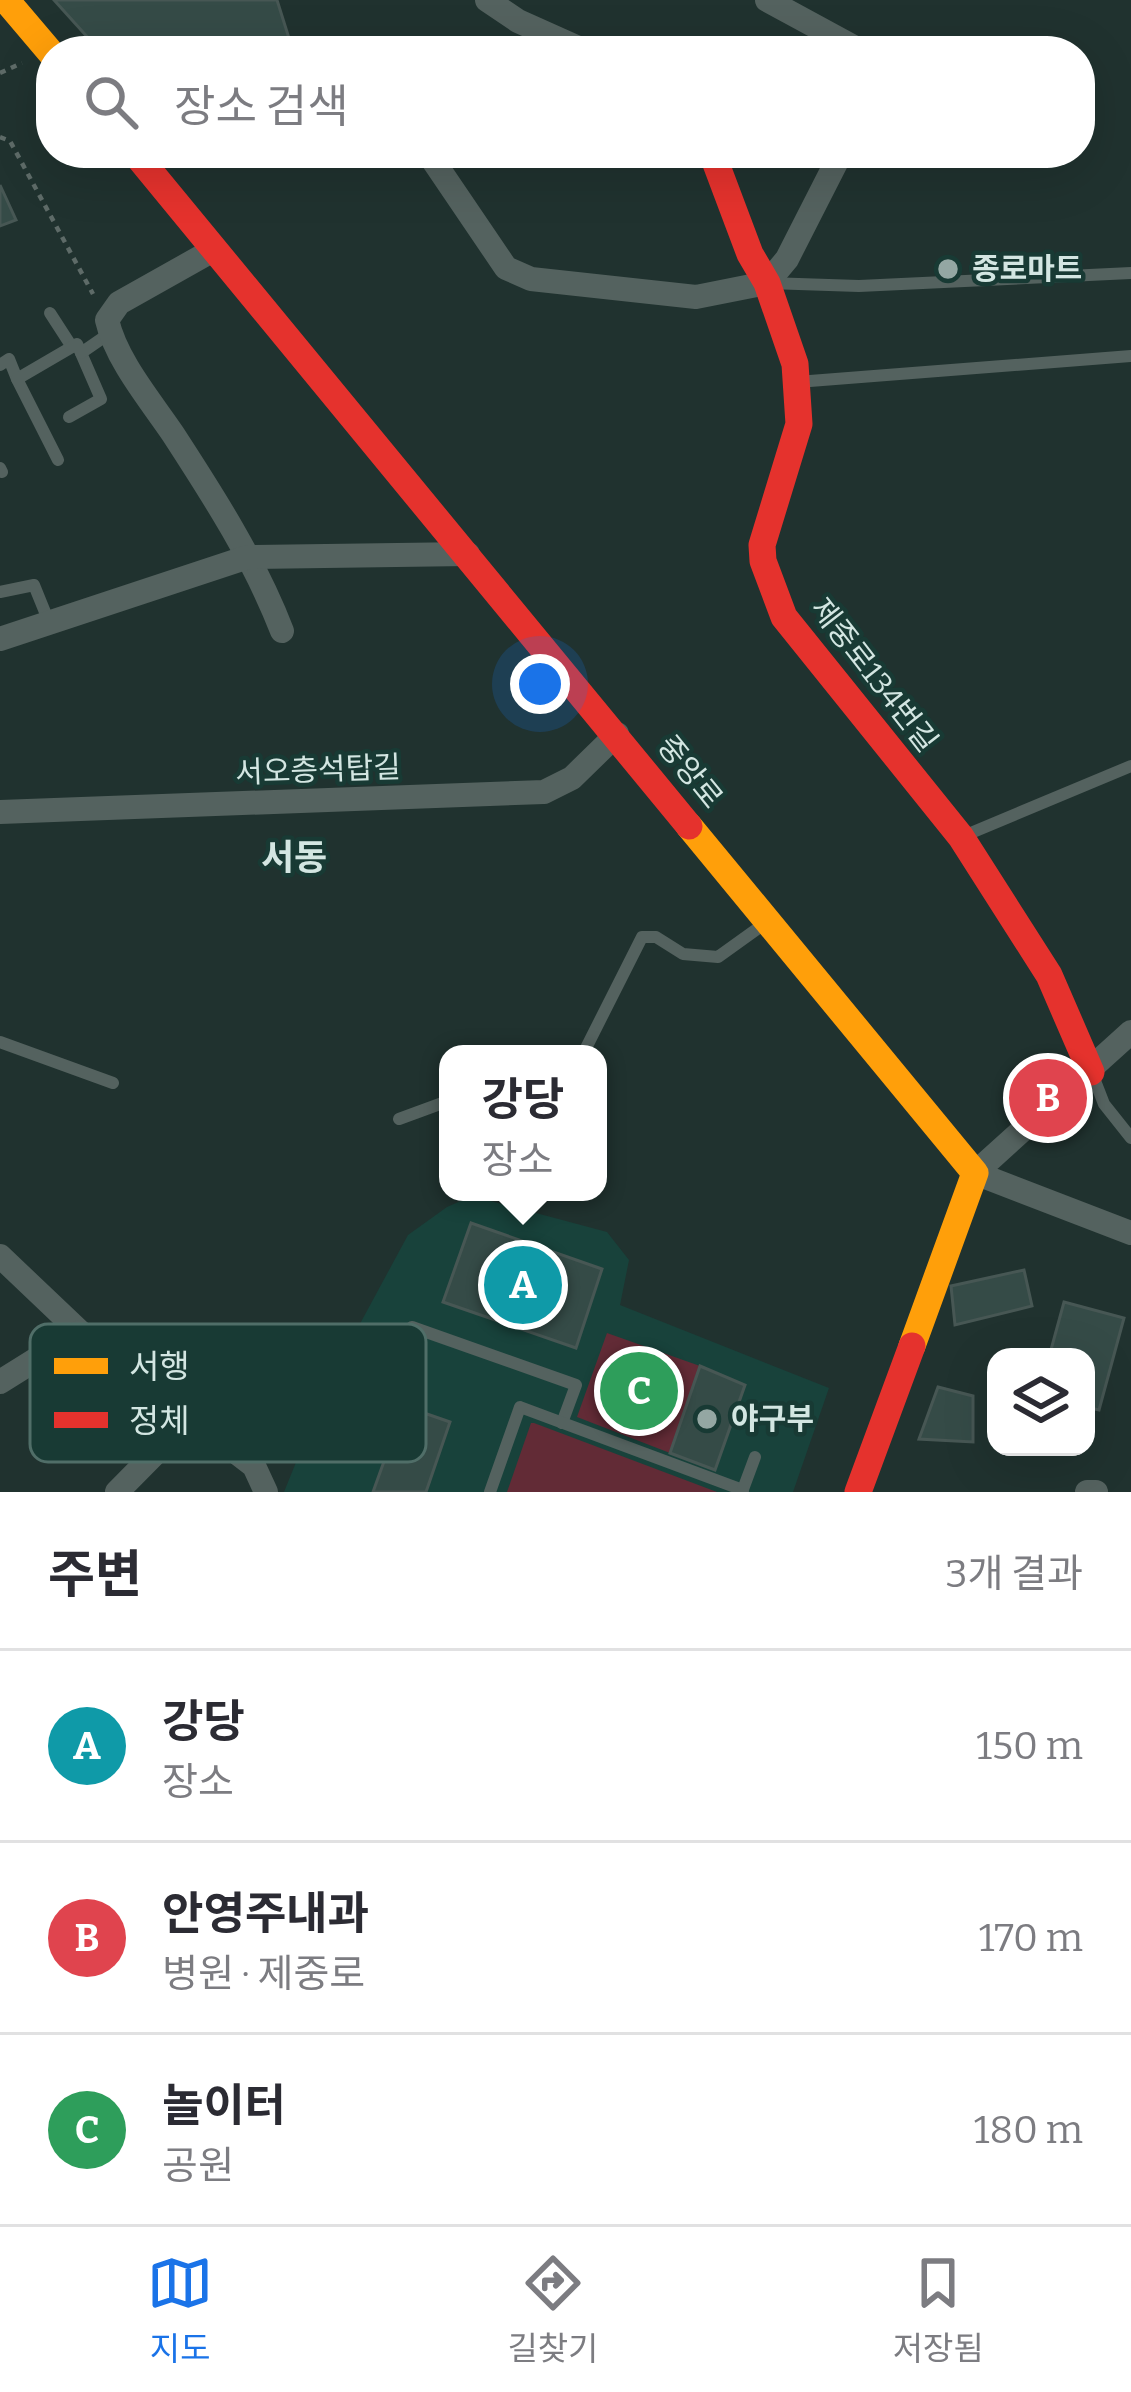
<!DOCTYPE html>
<html lang="ko">
<head>
<meta charset="utf-8">
<style>
	:root { --surface:#fff; --page:#f7f7f7; --text:#2b2b33; --muted:#7c7c81; --line:#e1e1e2; --accent:#1a73e8 }
	body { margin:0; font-family:Bitter,"Noto Sans KR",serif; background:var(--page); color:var(--text) }
	.controls { position:absolute; right:36px; bottom:36px; display:grid; overflow:hidden; border-radius:24px; box-shadow:0 12px 48px #0002 }
	.controls button { width:108px; height:108px; display:grid; place-items:center; padding:0; border:0; border-bottom:3px solid var(--line); background:var(--surface); color:var(--text); font:60px sans-serif }
	.you { position:absolute; left:540px; top:684px; width:42px; height:42px; margin:-30px; border:9px solid #fff; border-radius:50%; background:#1a73e8; box-shadow:0 0 0 18px #1a73e833 }
	.badge { display:grid; place-items:center; width:78px; height:78px; border-radius:50%; background:var(--accent); color:#fff; font-size:39px; font-weight:700 }
	.pin { position:absolute; translate:-50% -50%; border:6px solid #fff; box-shadow:0 3px 12px #0006 }
	.popup { position:absolute; left:439px; top:1045px; width:168px; height:156px; box-sizing:border-box; display:grid; place-content:center; border-radius:24px; background:var(--surface); filter:drop-shadow(0 3px 9px #0005); font-size:39px; white-space:nowrap; color:var(--muted) }
	.popup b { font-size:45px; color:var(--text) }
	.popup::after { content:''; position:absolute; left:50%; top:100%; margin-left:-24px; border:24px solid transparent; border-top-color:var(--surface) }
	.list { margin:0; padding:0; list-style:none }
	h2 { display:flex; justify-content:space-between; align-items:center; height:156px; margin:0; padding:0 48px; font-size:51px }
	h2 small { font-size:39px; font-weight:400; color:var(--muted) }
	.list li { display:grid; grid-template-columns:78px 1fr auto; gap:36px; align-items:center; box-sizing:border-box; height:192px; padding:0 48px; border-top:3px solid var(--line) }
	.list b { display:block; font-size:45px; white-space:nowrap }
	.list p { margin:0; font-size:39px; white-space:nowrap; color:var(--muted) }
	.list em { font-size:39px; font-style:normal; color:var(--muted) }
	.icon { flex:none; width:66px; height:66px; fill:none; stroke:currentColor; stroke-width:2; stroke-linecap:round; stroke-linejoin:round }
	.map { position:relative; flex:none; width:1131px; height:1492px; overflow:hidden }
	.search { position:absolute; background:var(--surface); box-shadow:0 12px 48px #0002; left:36px; right:36px; top:36px; height:132px; display:flex; align-items:center; gap:30px; box-sizing:border-box; padding:0 42px; border-radius:48px; color:var(--muted); font-size:45px }
	.sheet { height:732px; background:var(--surface) }
	nav { display:flex; justify-content:space-around; align-items:center; box-sizing:border-box; height:168px; border-top:3px solid var(--line); background:var(--surface); font-size:33px; color:var(--muted) }
	nav a { display:grid; justify-items:center; gap:6px }
	nav .on { color:var(--accent) }
	.map>svg:first-child { display:block }
	.built { fill:#18423b }
	.green { fill:#622b36 }
	.building { fill:#354b47; stroke:#475754; stroke-width:3 }
	.lines { fill:none; stroke-linecap:round; stroke-linejoin:round }
	.path { stroke:#5e6b68; stroke-width:4.5; stroke-dasharray:6 6; stroke-linecap:butt }
	.lane { stroke:#54625f; stroke-width:12 }
	.street { stroke:#54625f; stroke-width:24 }
	.slow { stroke:#ff9f0a; stroke-width:27 }
	.jam { stroke:#e5322d; stroke-width:27 }
	.poi-dot { fill:#94a7a3; stroke:#183a34; stroke-width:4.5 }
	.labels { text-anchor:middle; dominant-baseline:central; stroke-width:9; stroke-linejoin:round; paint-order:stroke }
	.poi-label { font-size:30px; font-weight:bold; fill:#d3e6e2; stroke:#183a34; text-anchor:start }
	.street-label { font-size:30px; fill:#d3e6e2; stroke:#183a34 }
	.quarter-label { font-size:36px; font-weight:bold; fill:#d3e6e2; stroke:#183a34 }
	.key { fill:#183a34; stroke:#506e68; stroke-width:3 }
	.key-label { font-size:33px; fill:#d3e6e2 }
</style>
</head>
<body>
<div class="map">
<svg width="1131" height="1492" viewBox="0 0 1131 1492">
	<rect width="100%" height="100%" fill="#20322f"/>
	<polygon class="built" points="472,1196 607,1232 629,1260 620,1305 829,1388 793,1492 284,1492 328,1383 408,1235 447,1207"/>
	<g class="green">
		<polygon points="607,1333 700,1366 670,1453 577,1417"/>
		<polygon points="531,1423 534,1423 717,1492 507,1492"/>
	</g>
	<g class="building">
		<polygon points="54,0 277,0 293,51 100,51"/>
		<polygon points="0,185 16,220 0,226"/>
		<polygon points="471,1223 602,1269 576,1348 443,1302"/>
		<polygon points="1024,1270 1032,1306 955,1325 951,1286"/>
		<polygon points="1064,1302 1124,1318 1099,1410 1086,1407 1086,1357 1049,1357"/>
		<polygon points="700,1366 745,1385 715,1470 670,1453"/>
		<polygon points="938,1387 973,1396 973,1442 919,1439"/>
		<polygon points="404,1406 450,1422 426,1492 373,1492"/>
	</g>
	<g class="lines">
		<g class="path">
			<polyline points="0,73 22,63"/>
			<polyline points="0,137 10,141 93,294"/>
		</g>
		<g class="lane">
			<polyline points="1080,125 1082,127"/>
			<polyline points="768,283 859,286 1131,273"/>
			<polyline points="50,313 72,347"/>
			<polyline points="0,365 9,359 17,379"/>
			<polyline points="797,382 1131,356"/>
			<polyline points="69,417 101,399 81,353"/>
			<polyline points="58,460 17,379 77,344 81,353 110,333"/>
			<polyline points="0,468 2,472"/>
			<polyline points="0,592 34,585 49,622"/>
			<polyline points="966,835 1131,766"/>
			<polyline points="0,1042 113,1083"/>
			<polyline points="583,1054 642,937 656,937 683,954 718,957 764,924"/>
			<polyline points="1092,1073 1104,1104 1131,1138"/>
			<polyline points="399,1119 448,1101"/>
			<polyline points="400,1358 412,1327 576,1385 562,1423"/>
			<polyline points="490,1492 520,1407 743,1490"/>
			<polyline points="742,1492 755,1457"/>
		</g>
		<g class="street">
			<polyline points="487,0 518,21 585,51"/>
			<polyline points="767,0 861,51"/>
			<polyline points="428,153 506,268 531,279 696,297 767,283 787,259 841,153"/>
			<path d="M215,249L119,303L107,320C116,360 150,400 173,434C214,497 255,561 282,631"/>
			<polyline points="0,639 248,557 468,554"/>
			<polyline points="0,812 544,792 572,778 617,734"/>
			<polyline points="1131,1032 975,1173 1131,1233"/>
			<polyline points="0,1256 80,1332 254,1466 266,1492"/>
			<polyline points="0,1382 80,1332"/>
			<polyline points="117,1492 192,1416"/>
			<polyline points="1087,1492 1096,1492"/>
		</g>
		<g class="slow">
			<polyline points="6,0 51,53"/>
			<polyline points="689,826 975,1173 912,1346"/>
		</g>
		<g class="jam">
			<polyline points="135,153 689,826"/>
			<polyline points="712,153 750,254 767,283 795,364 799,424 762,545 763,561 784,617 961,837 1049,975 1091,1072"/>
			<polyline points="858,1492 912,1346"/>
		</g>
	</g>
	<g class="poi-dot">
		<circle cx="948" cy="269" r="12"/>
		<circle cx="707" cy="1419" r="12"/>
	</g>
	<g class="labels">
		<g class="poi-label">
			<text x="972" y="269">종로마트</text>
			<text x="731" y="1419">야구부</text>
		</g>
		<g class="street-label">
			<text transform="translate(874 675) rotate(52)">제중로134번길</text>
			<text transform="translate(318 770) rotate(-2)">서오층석탑길</text>
			<text transform="translate(690 772) rotate(51)">중앙로</text>
		</g>
		<g class="quarter-label">
			<text x="294" y="858">서동</text>
		</g>
	</g>
	<rect x="30" y="1324" width="396" height="138" rx="18" class="key"/>
	<rect x="54" y="1358" width="54" height="16" fill="#ff9f0a"/>
	<rect x="54" y="1412" width="54" height="16" fill="#e5322d"/>
	<g class="key-label">
		<text x="129" y="1378">서행</text>
		<text x="129" y="1432">정체</text>
	</g>
</svg>
<div class="controls">
<button><svg class="icon" aria-label="layers" viewBox="0 0 24 24"><path d="M12 4l9 5-9 5-9-5zM3 14l9 5 9-5"/></svg></button>
</div>
<div class="you"></div>
<div class="pin badge" style="left:523px;top:1285px;background:#0f9aa8">A</div>
<div class="popup"><b>강당</b>장소</div>
<div class="pin badge" style="left:1048px;top:1098px;background:#e0444e">B</div>
<div class="pin badge" style="left:639px;top:1391px;background:#2e9e5b">C</div>
<div class="search"><svg class="icon" aria-label="search" viewBox="0 0 24 24"><circle cx="10" cy="10" r="6"/><path d="M15 15l6 6"/></svg>장소 검색</div>
</div>
<section class="sheet">
<h2>주변<small>3개 결과</small></h2>
<ul class="list">
<li><span class="badge" style="background:#0f9aa8">A</span><div><b>강당</b><p>장소</p></div><em>150 m</em></li>
<li><span class="badge" style="background:#e0444e">B</span><div><b>안영주내과</b><p>병원 · 제중로</p></div><em>170 m</em></li>
<li><span class="badge" style="background:#2e9e5b">C</span><div><b>놀이터</b><p>공원</p></div><em>180 m</em></li>
</ul>
</section>
<nav>
<a class="on"><svg class="icon" aria-label="map" viewBox="0 0 24 24"><path d="M3 6l6-2 6 2 6-2v14l-6 2-6-2-6 2zM9 4v14M15 6v14"/></svg>지도</a>
<a><svg class="icon" aria-label="directions" viewBox="0 0 24 24"><path d="M12 3l9 9-9 9-9-9zM9 14v-3h6M13 9l2 2-2 2"/></svg>길찾기</a>
<a><svg class="icon" aria-label="saved" viewBox="0 0 24 24"><path d="M7 4h10v16l-5-4-5 4z"/></svg>저장됨</a>
</nav>
</body>
</html>
